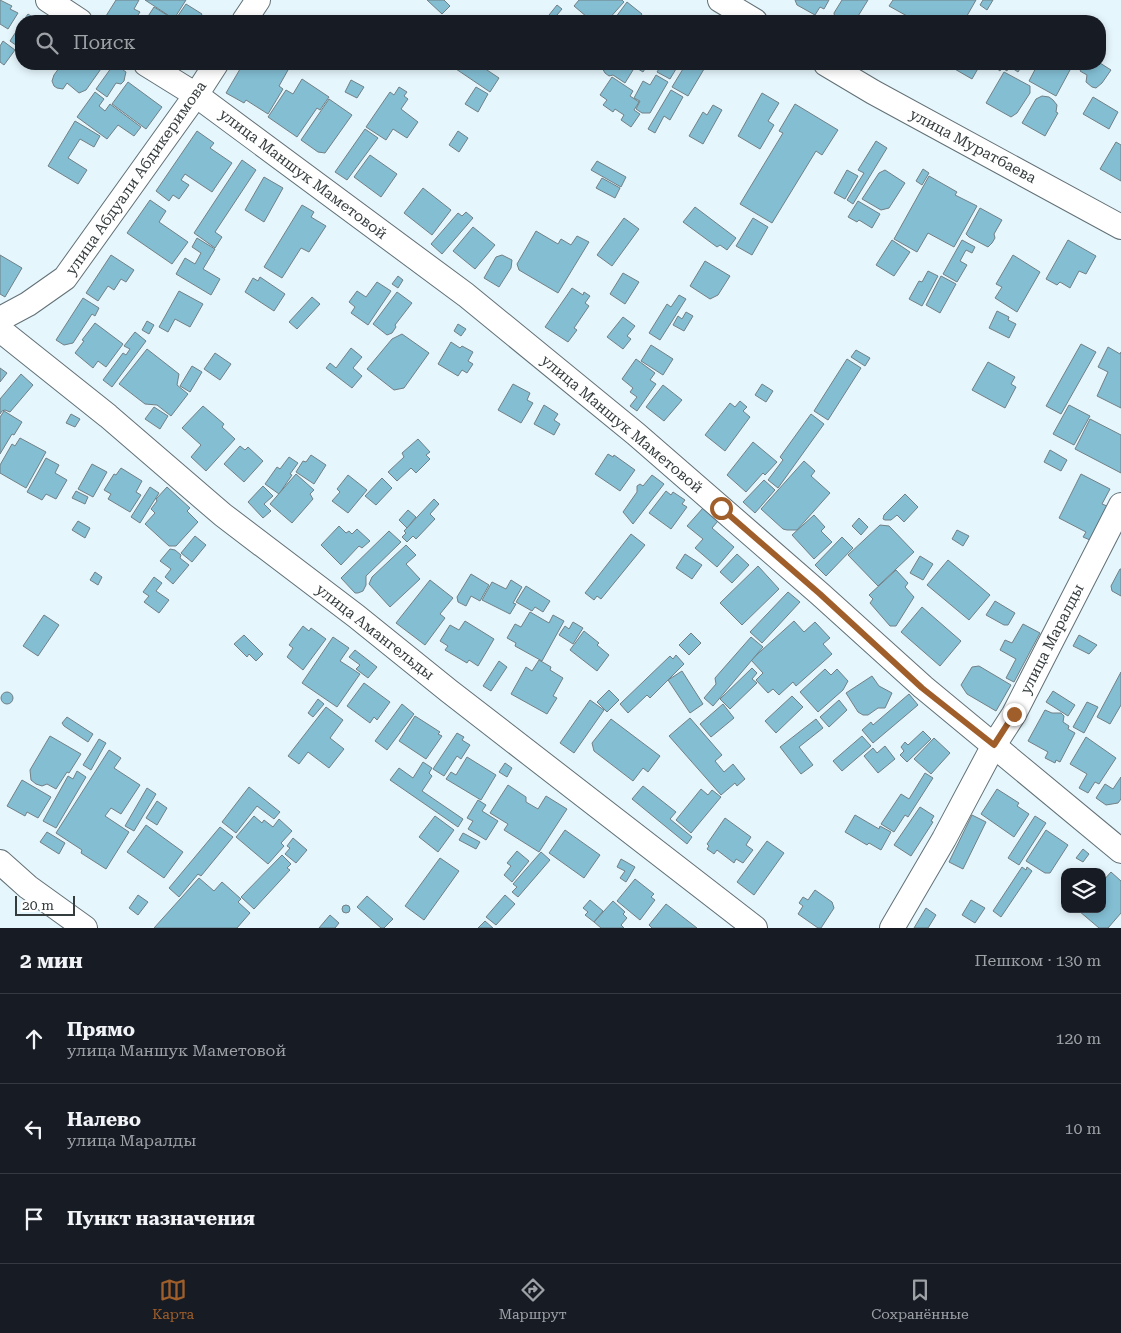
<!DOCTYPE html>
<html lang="ru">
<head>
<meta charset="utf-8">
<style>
	:root { --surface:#171b24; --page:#242831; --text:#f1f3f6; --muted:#9ea1a6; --line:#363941; --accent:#a05f2a }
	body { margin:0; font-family:"Roboto Serif",serif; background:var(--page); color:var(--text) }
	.controls { position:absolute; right:15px; bottom:15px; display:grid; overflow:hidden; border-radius:10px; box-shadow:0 2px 8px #0003 }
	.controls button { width:45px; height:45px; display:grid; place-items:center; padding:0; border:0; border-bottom:1px solid var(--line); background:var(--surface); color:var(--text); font:25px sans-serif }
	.scale { position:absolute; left:15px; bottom:12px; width:60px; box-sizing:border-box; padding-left:5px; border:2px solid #353c3e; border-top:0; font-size:14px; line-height:18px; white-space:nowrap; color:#353c3e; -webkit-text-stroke:4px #fff; paint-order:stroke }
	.stop { position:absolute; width:15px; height:15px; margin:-11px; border:4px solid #a05f2a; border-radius:50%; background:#fff }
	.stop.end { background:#a05f2a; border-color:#fff; box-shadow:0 1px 5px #0008 }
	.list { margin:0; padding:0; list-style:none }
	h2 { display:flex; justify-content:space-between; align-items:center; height:65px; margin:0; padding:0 20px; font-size:21px }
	h2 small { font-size:16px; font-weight:400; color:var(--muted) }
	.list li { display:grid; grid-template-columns:32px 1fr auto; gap:15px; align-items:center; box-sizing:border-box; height:90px; padding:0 20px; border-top:1px solid var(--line) }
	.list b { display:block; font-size:19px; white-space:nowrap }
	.list p { margin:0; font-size:16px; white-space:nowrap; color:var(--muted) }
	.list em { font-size:16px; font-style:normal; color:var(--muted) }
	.icon { flex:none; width:28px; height:28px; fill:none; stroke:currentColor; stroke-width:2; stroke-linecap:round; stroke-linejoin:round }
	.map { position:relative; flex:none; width:1121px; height:928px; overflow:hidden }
	.search { position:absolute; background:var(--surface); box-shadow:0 2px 8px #0003; left:15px; right:15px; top:15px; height:55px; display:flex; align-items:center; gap:12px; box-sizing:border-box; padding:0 18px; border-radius:20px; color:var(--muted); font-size:19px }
	.sheet { height:335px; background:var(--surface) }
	nav { display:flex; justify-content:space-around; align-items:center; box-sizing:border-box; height:70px; border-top:1px solid var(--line); background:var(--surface); font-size:14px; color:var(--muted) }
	nav a { display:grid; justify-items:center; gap:2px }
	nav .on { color:var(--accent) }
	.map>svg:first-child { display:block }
	.building { fill:#83bed3; stroke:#728086 }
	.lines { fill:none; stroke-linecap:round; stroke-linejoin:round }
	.minor-casing { stroke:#627076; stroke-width:26 }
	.minor { stroke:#fff; stroke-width:24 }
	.route { stroke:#a05f2a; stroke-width:6 }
	.labels { text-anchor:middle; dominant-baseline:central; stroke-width:4; stroke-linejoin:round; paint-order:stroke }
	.street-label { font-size:15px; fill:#353c3e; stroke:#fff }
</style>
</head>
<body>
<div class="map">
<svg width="1121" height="928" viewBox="0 0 1121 928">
	<rect width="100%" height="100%" fill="#e5f6fc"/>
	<g class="building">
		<polygon points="0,0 12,6 10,9 18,13 8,29 0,24"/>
		<polygon points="116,0 139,0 134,9 140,12 134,21 114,21 106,16"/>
		<polygon points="145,0 186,0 174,19"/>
		<polygon points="427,0 444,0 450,6 442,14"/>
		<polygon points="579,0 622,0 624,2 607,21 586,21 584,19 587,17 574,6"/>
		<polygon points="795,0 829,0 824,9 820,7 815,15 797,5"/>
		<polygon points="842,0 868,0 855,21 839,21 835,19 834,13"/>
		<polygon points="893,0 976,0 964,21 916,21 889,6"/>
		<polygon points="983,0 993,0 987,10 980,5"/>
		<polygon points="627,2 642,14 637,21 613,21"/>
		<polygon points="186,4 202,14 198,21 145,21 154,7 175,20"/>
		<polygon points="557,5 562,9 557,15 563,20 562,21 546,21 545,20"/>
		<polygon points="28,14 38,21 23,21"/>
		<polygon points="21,24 21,54 18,51 20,48 10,41"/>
		<polygon points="3,41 15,50 4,65 0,62 0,46"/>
		<polygon points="1100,63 1111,70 1102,83 1096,88 1092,87 1086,82 1087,75 1080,71 1084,64"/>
		<polygon points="62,64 100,64 103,66 86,90 79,93 67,83 63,89 57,88 54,86 52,81 54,75"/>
		<polygon points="114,64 121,64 125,67 123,70 126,72 125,76 124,81 121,84 116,83 107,97 96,89"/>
		<polygon points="243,64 278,64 288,70 279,86 283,89 268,114 246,100 244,103 226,93"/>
		<polygon points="460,64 478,64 499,78 490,92 456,69"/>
		<polygon points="603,64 623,64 633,70 625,83 613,75 609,76 605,73 601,66"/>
		<polygon points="630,64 648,64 643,72"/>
		<polygon points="662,64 679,64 670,79 657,72"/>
		<polygon points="686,64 707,64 688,96 672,87"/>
		<polygon points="946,64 986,64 984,68 980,65 972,79"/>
		<polygon points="999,64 1023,64 1018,72 1009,66 1007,71 1002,68 1000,71 996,68"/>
		<polygon points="1038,64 1058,64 1070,70 1056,96 1029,81"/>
		<polygon points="1004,72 1030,86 1030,93 1017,113 1011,117 986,103"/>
		<polygon points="656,75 668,82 650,113 642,113 636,109 640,101 634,98 643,81 650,85"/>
		<polygon points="612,77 633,91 630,96 639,102 634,110 640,114 631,127 621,120 624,115 615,109 613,112 603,105 607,100 600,95"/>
		<polygon points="302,79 329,97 320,110 317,108 297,137 268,117 286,90 293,94"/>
		<polygon points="351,80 364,87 357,98 345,92"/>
		<polygon points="128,82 162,107 146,129 112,104"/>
		<polygon points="399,87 407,92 404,96 408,99 401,109 418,122 407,138 393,129 386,140 366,127 390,92 394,95"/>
		<polygon points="476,87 488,94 478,112 465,104"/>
		<polygon points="671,90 683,97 670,120 664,116 655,133 648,129"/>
		<polygon points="95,92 104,99 99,106 105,111 110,104 141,127 134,136 118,125 107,139 77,117"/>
		<polygon points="762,93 779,103 768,121 774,125 760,149 738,136"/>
		<polygon points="1042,96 1049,97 1053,100 1057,105 1056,112 1058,113 1045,136 1022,123 1036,99"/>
		<polygon points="1093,97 1118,112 1109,129 1083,114"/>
		<polygon points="329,99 352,115 325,153 318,152 301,140"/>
		<polygon points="795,104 838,130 822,155 816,151 772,223 740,204 783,133 779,131"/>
		<polygon points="713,105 722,110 703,144 689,136 703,112 707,115"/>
		<polygon points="75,121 100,136 94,147 80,139 68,158 87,170 78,184 48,166"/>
		<polygon points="365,129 378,138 347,180 335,172"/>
		<polygon points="197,131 214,143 210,148 232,163 212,192 185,174 181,180 189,185 179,199 173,195 169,201 156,191"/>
		<polygon points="458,131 468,138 459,152 449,145"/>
		<polygon points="876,141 887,148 853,204 847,200 864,173 858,170"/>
		<polygon points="1116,142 1121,145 1121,181 1100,169"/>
		<polygon points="370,155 397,174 381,197 354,177"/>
		<polygon points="242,160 256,170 215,232 222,237 215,248 194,233"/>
		<polygon points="597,161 626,177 621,187 591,170"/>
		<polygon points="923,169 929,173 922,185 916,181"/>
		<polygon points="847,170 858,176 845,199 834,193"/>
		<polygon points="885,170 905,183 889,208 881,210 862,199 879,173"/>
		<polygon points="929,176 957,192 955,195 977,206 954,247 928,233 917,252 894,239"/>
		<polygon points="264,177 283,188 264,222 245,210"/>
		<polygon points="602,178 620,188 615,198 596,188"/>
		<polygon points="423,188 451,210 432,235 404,213"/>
		<polygon points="150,200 166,211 159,222 188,242 172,264 127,233"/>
		<polygon points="858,201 880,214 872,228 859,220 857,222 848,217"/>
		<polygon points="302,205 314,212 311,217 326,226 309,252 301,248 282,278 264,267"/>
		<polygon points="695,207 736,238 727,250 720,245 717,247 683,222"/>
		<polygon points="980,208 1002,220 994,234 995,238 992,243 988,247 969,237 966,234"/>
		<polygon points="466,212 473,218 442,254 431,244 458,213 462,216"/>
		<polygon points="624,218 639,229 612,266 597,255"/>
		<polygon points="753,218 768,227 752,255 736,246"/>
		<polygon points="473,227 495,245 475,269 453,251"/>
		<polygon points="536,231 558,244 561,239 571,245 577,236 589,242 558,293 519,270 517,264"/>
		<polygon points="197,238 215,249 203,269 220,279 211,295 176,274 185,258 195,264 201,253 192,247"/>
		<polygon points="892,240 910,252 894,276 876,265"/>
		<polygon points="962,240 975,247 972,253 966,250 960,261 967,265 957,282 943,274"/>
		<polygon points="1068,240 1096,256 1086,274 1079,271 1070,288 1060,282 1057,285 1046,279"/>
		<polygon points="0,255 22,268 5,297 0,294"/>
		<polygon points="111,255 134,270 126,282 121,279 114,290 108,286 98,301 86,293"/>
		<polygon points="502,255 512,260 511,268 499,287 484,278 496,257"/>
		<polygon points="1013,255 1040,272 1017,312 995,298 1002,287 996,284"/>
		<polygon points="705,261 730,276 718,295 710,299 690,286"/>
		<polygon points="928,271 938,276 922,306 909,299 919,281 922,282"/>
		<polygon points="623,273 639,282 625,304 610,294"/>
		<polygon points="398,276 403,280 398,288 392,284"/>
		<polygon points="941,276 956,284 940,313 926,305"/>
		<polygon points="260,277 285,294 274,311 245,292 253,278 258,281"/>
		<polygon points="377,282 391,291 368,325 351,313 355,307 349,302 357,291 366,297"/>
		<polygon points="572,288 583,295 584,292 590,296 585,303 589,306 574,328 577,330 568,342 545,327"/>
		<polygon points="179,291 203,304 190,327 175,319 168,332 159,327"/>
		<polygon points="397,292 412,303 395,325 396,327 392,333 387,335 373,324"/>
		<polygon points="679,295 686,299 660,340 649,333 667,304 671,307"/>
		<polygon points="312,297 320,304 297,329 289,322"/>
		<polygon points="83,298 99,308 95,316 92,314 73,343 64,345 56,340"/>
		<polygon points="997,311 1009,317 1008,320 1016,324 1009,338 989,328"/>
		<polygon points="686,312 693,316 684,331 673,325 678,316 682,319"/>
		<polygon points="623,317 635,326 627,336 631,339 623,349 607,337"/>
		<polygon points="147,321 154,325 149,334 142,330"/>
		<polygon points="95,323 123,344 106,367 98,361 93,368 75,353 84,341 82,340"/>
		<polygon points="458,324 466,329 461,336 454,331"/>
		<polygon points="135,332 146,341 112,387 103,380 123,353 126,355 130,349 124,346"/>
		<polygon points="402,334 429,353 404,388 394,390 367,369 392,339"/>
		<polygon points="451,342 460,348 462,346 473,352 468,361 473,364 467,373 462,370 458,376 438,364"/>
		<polygon points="1081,344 1096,352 1061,414 1046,406"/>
		<polygon points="651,345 673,359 663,375 641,361"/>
		<polygon points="1108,347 1120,354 1121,352 1121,408 1097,396 1108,372 1098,367"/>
		<polygon points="351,348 362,357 353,368 362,376 352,388 326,368 330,363 336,368"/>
		<polygon points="147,349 179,374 177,385 188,394 171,416 157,405 145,404 119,384"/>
		<polygon points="856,350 870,358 865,366 851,357"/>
		<polygon points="215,353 231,364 220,380 204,369"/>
		<polygon points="636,359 655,373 650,380 656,384 637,411 630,406 637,397 630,392 633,388 622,379"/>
		<polygon points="847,359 861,368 828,420 814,411"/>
		<polygon points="988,362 1015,377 1011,384 1016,387 1005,408 972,390"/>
		<polygon points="192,366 202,372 190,392 180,386"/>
		<polygon points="0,368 7,373 0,382"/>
		<polygon points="21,374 33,385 10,412 5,410 2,411 0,414 0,399"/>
		<polygon points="513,384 530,393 527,400 533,403 521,423 498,410"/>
		<polygon points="762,384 773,391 766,402 755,395"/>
		<polygon points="663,385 682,400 664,421 646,407"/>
		<polygon points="740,401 747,407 743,411 750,417 725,451 705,435 730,403 735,407"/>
		<polygon points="544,405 558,414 554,420 560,424 554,435 534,424"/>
		<polygon points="1069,405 1090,416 1074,445 1053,434"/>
		<polygon points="203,406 224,424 222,427 235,439 206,471 191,457 201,445 182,428"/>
		<polygon points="154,407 168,416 160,429 145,419"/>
		<polygon points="4,411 22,422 14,435 12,434 0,454 0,417"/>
		<polygon points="71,414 80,419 75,427 66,423"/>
		<polygon points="811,414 824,424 778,488 768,480 783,460 780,457"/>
		<polygon points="1090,419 1121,435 1121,473 1075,449"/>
		<polygon points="20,438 46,452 26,488 0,473 0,465 12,444 15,446"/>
		<polygon points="418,439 430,452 426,455 430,459 416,473 411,468 397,481 388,472 404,457 402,453"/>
		<polygon points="753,442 777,462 765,475 763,473 746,492 727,475"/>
		<polygon points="240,446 245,450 248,447 263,461 244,482 224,464"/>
		<polygon points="1050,450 1067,460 1061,471 1044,462"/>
		<polygon points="608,454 613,457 614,455 635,470 620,491 595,474"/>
		<polygon points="311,455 326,465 314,484 296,472 303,461 306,462"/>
		<polygon points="289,457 298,463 290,474 292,475 279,494 265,484 277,467 280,469"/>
		<polygon points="46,458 59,465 55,473 67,480 56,499 46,494 42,500 27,492"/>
		<polygon points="804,461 815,471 811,476 830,493 797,530 787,530 783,529 761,509"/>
		<polygon points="92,464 107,472 93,497 78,489"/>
		<polygon points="121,468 142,481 136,492 141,495 130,512 108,499 111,494 104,490 114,474 116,475"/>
		<polygon points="296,474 314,490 310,494 313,499 292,523 270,504"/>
		<polygon points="1081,474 1110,489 1102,504 1107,506 1090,540 1083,537 1086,532 1059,518"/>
		<polygon points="348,475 367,490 348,513 332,501 340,492 337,489"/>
		<polygon points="652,475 664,484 633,524 623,512 637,492 637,486 640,484 643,486"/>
		<polygon points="382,478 392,488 376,505 365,496"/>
		<polygon points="764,480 775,490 755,513 743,502"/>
		<polygon points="263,486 273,496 264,504 271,511 263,518 248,502"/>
		<polygon points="150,487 159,493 140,523 131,517"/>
		<polygon points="167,487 190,508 187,511 198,522 176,546 169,546 145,524 155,513 151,509 157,501 156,499"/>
		<polygon points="76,491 88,497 85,504 72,498"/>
		<polygon points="666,491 671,495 673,492 685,500 682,504 687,507 671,529 649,513"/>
		<polygon points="905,494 918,507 904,522 897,515 891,520 885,520 883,519 884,515"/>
		<polygon points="434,499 439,504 430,514 435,519 416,539 413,536 407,542 402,537 406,533 404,531"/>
		<polygon points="703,508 718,521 712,528 734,547 717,567 695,548 703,539 687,526"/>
		<polygon points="408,510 416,517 407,528 399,520"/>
		<polygon points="814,515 825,527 821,531 832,542 814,559 792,535"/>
		<polygon points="859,518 868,527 861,535 852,526"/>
		<polygon points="78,521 90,528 85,538 72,530"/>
		<polygon points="880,525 889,526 914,552 878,586 848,555"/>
		<polygon points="339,526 346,533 349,531 352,534 357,529 370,541 362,548 359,546 341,565 321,545"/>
		<polygon points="957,530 969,536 963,546 952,539"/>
		<polygon points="389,531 401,542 366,576 366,585 363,591 358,593 355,593 341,578"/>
		<polygon points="631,534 645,545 601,599 597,596 594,600 585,593"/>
		<polygon points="195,536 206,545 192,562 181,553"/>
		<polygon points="842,537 853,548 826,576 815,565"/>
		<polygon points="406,545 416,555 406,564 420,579 390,607 369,584 372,577"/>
		<polygon points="170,549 175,550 181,555 180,558 189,565 173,584 165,577 171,569 160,561"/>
		<polygon points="685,554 702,565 692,579 676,568"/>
		<polygon points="737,554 749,565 732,583 720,572"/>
		<polygon points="920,556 933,564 923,580 910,573"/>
		<polygon points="948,560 990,595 969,620 927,585"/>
		<polygon points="758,566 779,589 742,625 720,603"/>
		<polygon points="1120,569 1121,569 1121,596 1112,591 1111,586"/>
		<polygon points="896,570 908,583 905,587 914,597 896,626 890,626 870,603 873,599 869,595"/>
		<polygon points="95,572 102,577 98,585 90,580"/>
		<polygon points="471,574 489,585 480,601 471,596 466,606 458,602 457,597"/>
		<polygon points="154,577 162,583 156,591 169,600 159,613 144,602 149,596 143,592"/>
		<polygon points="430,580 453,598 440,614 445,618 425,645 396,623"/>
		<polygon points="511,580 522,587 513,603 516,604 510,614 482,600 492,582 506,589"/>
		<polygon points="526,586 550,601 543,612 535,607 532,611 516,602"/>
		<polygon points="788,592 800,602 762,643 750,632"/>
		<polygon points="995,601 1015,613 1008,625 1004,625 986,615"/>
		<polygon points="922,607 961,641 940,666 901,632"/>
		<polygon points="530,612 549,623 553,615 564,621 542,661 515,646 516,643 507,638 515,624 521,627"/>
		<polygon points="44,615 59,625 38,656 23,646"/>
		<polygon points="465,621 494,639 478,666 469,660 467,663 445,650 448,646 440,641 450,625 459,630"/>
		<polygon points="794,621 804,632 815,622 830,638 823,644 832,654 796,686 793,682 779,695 773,689 768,693 756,680 763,673 751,660"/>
		<polygon points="573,622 583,628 573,644 559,635 565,626 569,629"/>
		<polygon points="1023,624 1040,633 1014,682 1006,678 1016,659 1000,650 1005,640 1012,643"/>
		<polygon points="303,626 309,631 311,628 326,639 303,670 287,657 293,648 289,645"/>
		<polygon points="584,631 599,643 597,645 609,655 597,671 570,650"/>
		<polygon points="691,633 701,643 689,655 679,645"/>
		<polygon points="244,635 263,654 256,661 249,654 247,657 234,644"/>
		<polygon points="1079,635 1097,645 1089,654 1073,646"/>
		<polygon points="333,637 349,648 340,661 360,674 337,707 302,683"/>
		<polygon points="751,637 763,647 713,706 704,698 716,684 715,678"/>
		<polygon points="355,650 377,667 368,678 356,669 360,665 349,657"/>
		<polygon points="676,655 684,664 650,698 647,695 628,713 620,704 670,656 673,659"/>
		<polygon points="539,660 551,667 550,670 563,678 553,696 557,698 547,714 511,694 526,667 532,671"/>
		<polygon points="499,661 507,667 491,691 483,686"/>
		<polygon points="979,666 1011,685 996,711 967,694 961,685 972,667"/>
		<polygon points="752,668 757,673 752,679 757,683 730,709 720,699"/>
		<polygon points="825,669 831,675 837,669 848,681 843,690 818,712 800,692"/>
		<polygon points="682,671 703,704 690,713 668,680"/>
		<polygon points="1121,672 1121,705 1110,724 1097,717"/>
		<polygon points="872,676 879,686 892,693 885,708 878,708 868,715 863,715 858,712 846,693"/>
		<polygon points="364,683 390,702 377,720 374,717 370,723 347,706"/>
		<polygon points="609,690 619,700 607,712 597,702"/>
		<polygon points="1053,691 1075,705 1068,716 1046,702"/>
		<circle cx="7" cy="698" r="6"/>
		<polygon points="909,694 918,705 873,743 862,730 871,722 873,725"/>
		<polygon points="792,696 803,707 776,733 765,721"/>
		<polygon points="318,699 324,704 313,717 308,713"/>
		<polygon points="590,700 604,710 574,753 560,743"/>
		<polygon points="839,700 847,710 829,727 820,717"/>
		<polygon points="1087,702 1098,707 1084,733 1073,727"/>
		<polygon points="402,704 414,714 387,750 375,741"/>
		<polygon points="723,704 734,718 711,737 700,724"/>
		<polygon points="326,707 343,720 330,738 344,749 329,768 308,752 299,764 288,756"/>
		<polygon points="1045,710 1052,713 1061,713 1064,716 1063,722 1069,726 1068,729 1075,733 1060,762 1056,760 1055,763 1045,758 1048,752 1028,741"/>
		<polygon points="415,716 440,732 438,734 442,736 426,759 399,741"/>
		<polygon points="67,717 93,734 88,742 64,726 62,723"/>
		<polygon points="690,718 722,755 715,761 724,772 733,764 745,779 737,786 735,783 721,795 669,736"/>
		<polygon points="611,719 660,756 648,772 643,768 633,781 594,751 592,743"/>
		<polygon points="816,719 823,728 799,747 813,765 801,774 780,747"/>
		<polygon points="923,731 931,739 907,762 900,755 904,751 901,747 905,742 908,745"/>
		<polygon points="457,733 464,737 462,740 470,745 461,759 457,756 444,776 433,769"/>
		<polygon points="50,736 81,754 69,773 67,772 56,789 47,784 42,786 36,784 31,780 30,770"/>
		<polygon points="862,736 871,746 842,771 833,761"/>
		<polygon points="1086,737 1116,758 1099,784 1095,782 1088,793 1079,788 1087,774 1070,764"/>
		<polygon points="934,738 950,753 931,774 914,759"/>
		<polygon points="99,739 106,743 91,770 83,765"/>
		<polygon points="885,746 895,759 878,773 864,756 873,748 877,753"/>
		<polygon points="109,750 121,758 114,768 140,785 121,814 111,808 105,816 129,832 106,869 81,853 82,850 56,833"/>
		<polygon points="467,757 496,775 481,800 446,779 451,772 456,775"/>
		<polygon points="423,762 432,768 429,773 432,776 422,791 463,819 458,827 390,780 399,768 413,778"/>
		<polygon points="505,763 512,768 507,777 499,772"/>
		<polygon points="77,771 86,777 56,828 43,821 68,776 73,779"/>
		<polygon points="925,773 933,778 908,817 905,815 894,832 881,824 901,794 909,799"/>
		<polygon points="1121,777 1121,799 1118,803 1106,805 1096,798 1105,784 1113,789"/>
		<polygon points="22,780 51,797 38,818 27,812 25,816 7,806"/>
		<polygon points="508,785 526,797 526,802 538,809 546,796 567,809 539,852 504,830 508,824 490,813"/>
		<polygon points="643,786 676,812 670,819 692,837 687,844 632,799"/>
		<polygon points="249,787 280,812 274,819 257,806 236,833 222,822"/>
		<polygon points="147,788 156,794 134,831 125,826"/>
		<polygon points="701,789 708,795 712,790 721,797 691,833 676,820"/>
		<polygon points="997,789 1019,803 1017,806 1029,814 1014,837 981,814"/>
		<polygon points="478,800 486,805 482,811 498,821 486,840 468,829 473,821 467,818"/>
		<polygon points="157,801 167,808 157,825 146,818"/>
		<polygon points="920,807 934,816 931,821 933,822 911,856 894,845"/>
		<polygon points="855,815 879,829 880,826 891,832 881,850 869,843 867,845 845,832"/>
		<polygon points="972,815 986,822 963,869 949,862"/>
		<polygon points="254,816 262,823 264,820 273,827 279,819 292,831 281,843 284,846 268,864 236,837"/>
		<polygon points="435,816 454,830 438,852 419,837"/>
		<polygon points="1035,816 1046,823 1019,865 1008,858"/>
		<polygon points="725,818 751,837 746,845 753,850 743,863 736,859 734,863 717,850 714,854 707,849 709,846 707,844"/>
		<polygon points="146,825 183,852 164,878 127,852"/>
		<polygon points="220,827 233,837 201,876 198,874 179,897 169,888"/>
		<polygon points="565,830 600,855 584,878 549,853"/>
		<polygon points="1046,830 1068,845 1050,873 1045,873 1026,861"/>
		<polygon points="47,832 65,843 59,854 40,842"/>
		<polygon points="463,833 480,842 476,849 459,840"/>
		<polygon points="293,838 307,850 296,863 285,854 290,848 287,846"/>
		<polygon points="767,841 784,853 754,895 737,882"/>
		<polygon points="1083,849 1089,854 1083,862 1076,858"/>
		<polygon points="517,851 529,861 512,882 504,875 511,866 507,863"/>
		<polygon points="541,852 550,860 518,897 512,892 517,887 513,884"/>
		<polygon points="282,855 291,864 287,868 290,870 254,909 241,897"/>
		<polygon points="440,858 459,871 424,920 405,906"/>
		<polygon points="621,859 635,867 626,882 620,878 625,871 617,867"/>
		<polygon points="1022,867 1026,870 1027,867 1032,871 1001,917 993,911"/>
		<polygon points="1111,872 1121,881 1121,913 1108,928 1099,928 1079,911 1081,909 1102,909 1102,882"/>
		<polygon points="199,878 214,891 222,882 241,899 238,902 250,913 237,928 154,928"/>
		<polygon points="635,879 654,894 651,897 655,900 640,920 617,901"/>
		<polygon points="815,890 832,902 834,908 821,928 818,928 798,914 803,906 799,903 803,897 808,900"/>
		<polygon points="138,895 148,902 138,915 129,908"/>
		<polygon points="505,895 515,904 496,925 486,917"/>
		<polygon points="367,896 393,919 384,928 381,928 357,907"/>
		<polygon points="590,900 603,911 594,922 585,915 588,912 583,908"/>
		<polygon points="971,900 985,908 975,923 962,915"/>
		<polygon points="613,901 625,912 623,914 627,918 621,925 624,928 601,928 594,922"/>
		<polygon points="666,904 697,928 652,928 649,925"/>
		<circle cx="346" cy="909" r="4"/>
		<polygon points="926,908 936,915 928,928 914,928"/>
		<polygon points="330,915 339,923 335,928 319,928"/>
		<polygon points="485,921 493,928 478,928"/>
	</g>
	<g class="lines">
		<g class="minor-casing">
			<g id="minor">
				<polyline points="48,0 80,21"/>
				<polyline points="720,0 755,21"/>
				<polyline points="244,21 258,0"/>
				<polyline points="146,64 196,95 466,295 636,434 820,594 923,687 1121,851"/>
				<polyline points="826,64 873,92 1121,227"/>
				<polyline points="0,319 28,304 65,278 196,95 216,64"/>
				<polyline points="0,330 108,416 223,515 356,616 449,691 755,928"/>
				<polyline points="0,862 28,887 85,928"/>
				<polyline points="892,928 944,839 994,745 1014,714 1121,505"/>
			</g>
		</g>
		<use href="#minor" class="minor"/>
	</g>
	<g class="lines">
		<polyline class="route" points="721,508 820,594 922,688 994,745 1014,714"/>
	</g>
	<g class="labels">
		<g class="street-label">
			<text transform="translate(973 146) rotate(28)">улица Муратбаева</text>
			<text transform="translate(303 174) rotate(37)">улица Маншук Маметовой</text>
			<text transform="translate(136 178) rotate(-55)">улица Абдуали Абдикеримова</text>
			<text transform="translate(622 424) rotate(40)">улица Маншук Маметовой</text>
			<text transform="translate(375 632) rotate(38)">улица Амангельды</text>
			<text transform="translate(1052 639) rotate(-63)">улица Маралды</text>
		</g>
	</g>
</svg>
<div class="controls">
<button><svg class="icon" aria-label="layers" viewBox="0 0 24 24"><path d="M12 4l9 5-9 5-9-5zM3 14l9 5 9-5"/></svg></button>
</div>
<div class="scale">20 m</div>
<div class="stop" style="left:721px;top:508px"></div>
<div class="stop end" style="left:1014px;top:714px"></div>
<div class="search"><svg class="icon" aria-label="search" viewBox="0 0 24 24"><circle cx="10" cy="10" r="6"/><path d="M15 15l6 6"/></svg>Поиск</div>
</div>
<section class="sheet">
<h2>2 мин<small>Пешком · 130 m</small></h2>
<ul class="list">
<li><svg class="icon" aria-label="ahead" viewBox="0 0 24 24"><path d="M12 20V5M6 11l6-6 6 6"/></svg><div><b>Прямо</b><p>улица Маншук Маметовой</p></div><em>120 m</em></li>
<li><svg class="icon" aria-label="left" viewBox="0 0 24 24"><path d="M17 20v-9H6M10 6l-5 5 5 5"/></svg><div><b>Налево</b><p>улица Маралды</p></div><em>10 m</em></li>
<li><svg class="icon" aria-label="arrive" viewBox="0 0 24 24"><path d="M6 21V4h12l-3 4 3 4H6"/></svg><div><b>Пункт назначения</b></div></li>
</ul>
</section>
<nav>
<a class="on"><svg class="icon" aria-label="map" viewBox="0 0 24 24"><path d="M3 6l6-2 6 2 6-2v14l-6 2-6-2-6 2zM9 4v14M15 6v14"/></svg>Карта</a>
<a><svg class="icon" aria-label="directions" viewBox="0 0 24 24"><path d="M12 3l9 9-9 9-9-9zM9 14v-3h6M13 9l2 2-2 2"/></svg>Маршрут</a>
<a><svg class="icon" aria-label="saved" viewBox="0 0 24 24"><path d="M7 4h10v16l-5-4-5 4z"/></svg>Сохранённые</a>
</nav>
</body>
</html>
